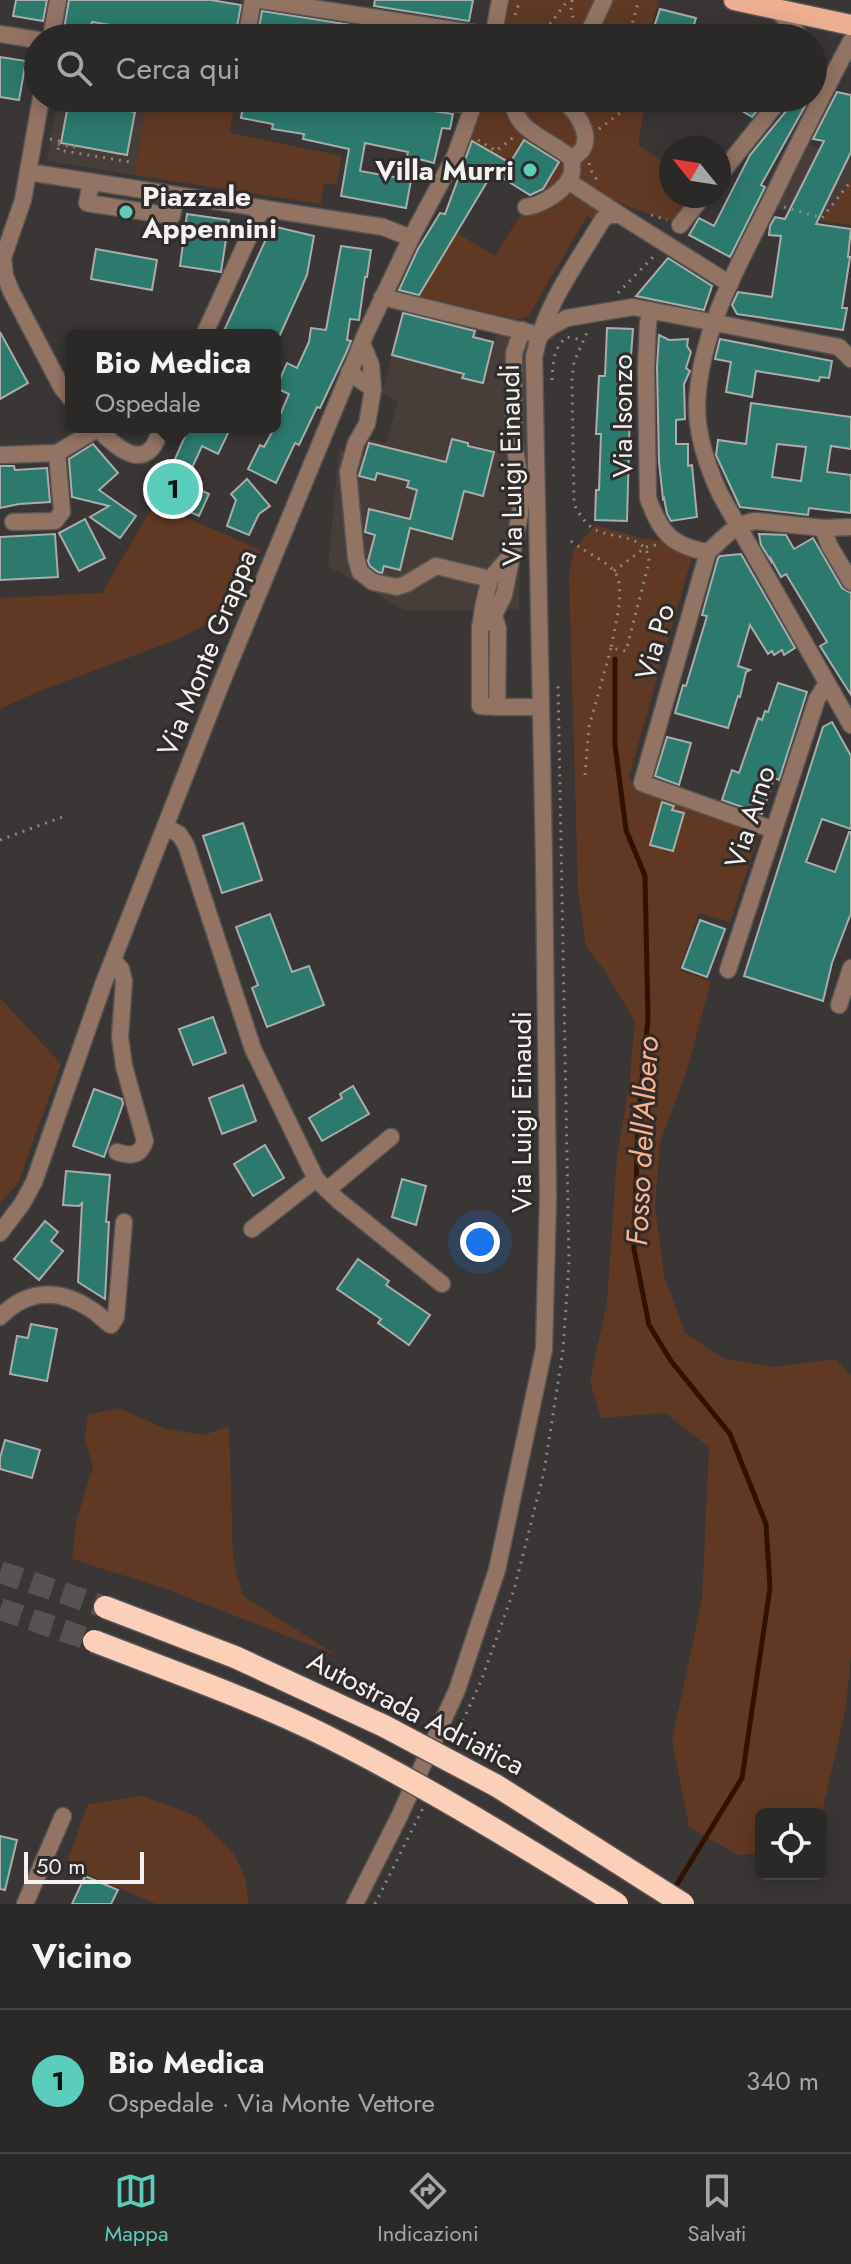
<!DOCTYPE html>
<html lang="it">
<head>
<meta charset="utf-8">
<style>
	:root { --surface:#2b2828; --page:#373434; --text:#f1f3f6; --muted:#a6a6a8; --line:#474445; --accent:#5bcebb }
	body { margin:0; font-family:Jost,sans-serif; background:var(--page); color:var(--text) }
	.controls { position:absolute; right:24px; bottom:24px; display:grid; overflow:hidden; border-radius:12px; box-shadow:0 4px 20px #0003 }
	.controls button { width:72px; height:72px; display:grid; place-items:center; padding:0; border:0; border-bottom:2px solid var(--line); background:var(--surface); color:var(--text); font:40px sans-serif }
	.compass { position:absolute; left:659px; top:136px; width:72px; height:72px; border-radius:50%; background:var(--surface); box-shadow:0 4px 20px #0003; rotate:300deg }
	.scale { position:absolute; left:24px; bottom:20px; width:120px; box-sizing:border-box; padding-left:8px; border:4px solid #f4f2f1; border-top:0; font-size:22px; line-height:28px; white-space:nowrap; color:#f4f2f1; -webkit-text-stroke:6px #2f2c2b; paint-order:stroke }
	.you { position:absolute; left:480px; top:1242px; width:28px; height:28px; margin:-20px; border:6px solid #fff; border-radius:50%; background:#1a73e8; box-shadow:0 0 0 12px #1a73e833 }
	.badge { display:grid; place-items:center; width:52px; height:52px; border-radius:50%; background:var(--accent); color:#111; font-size:26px; font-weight:700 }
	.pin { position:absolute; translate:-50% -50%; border:4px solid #fff; box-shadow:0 2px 8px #0006 }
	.popup { position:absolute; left:65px; top:329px; width:216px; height:104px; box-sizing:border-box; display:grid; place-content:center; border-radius:12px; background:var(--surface); filter:drop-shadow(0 2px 6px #0005); font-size:26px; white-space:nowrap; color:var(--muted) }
	.popup b { font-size:30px; color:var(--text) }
	.popup::after { content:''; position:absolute; left:50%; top:100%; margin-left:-16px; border:16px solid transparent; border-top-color:var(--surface) }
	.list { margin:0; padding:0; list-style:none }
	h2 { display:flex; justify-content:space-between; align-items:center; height:104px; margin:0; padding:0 32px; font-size:34px }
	h2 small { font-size:26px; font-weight:400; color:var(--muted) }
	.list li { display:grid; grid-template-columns:52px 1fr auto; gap:24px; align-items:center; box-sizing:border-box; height:144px; padding:0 32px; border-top:2px solid var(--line) }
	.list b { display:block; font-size:30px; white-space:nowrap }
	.list p { margin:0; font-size:26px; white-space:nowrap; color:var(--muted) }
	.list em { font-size:26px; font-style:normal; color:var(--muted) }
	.icon { flex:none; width:44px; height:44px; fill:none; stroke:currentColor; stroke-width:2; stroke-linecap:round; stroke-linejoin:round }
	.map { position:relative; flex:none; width:851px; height:1904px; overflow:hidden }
	.search { position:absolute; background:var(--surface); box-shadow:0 4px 20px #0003; left:24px; right:24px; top:24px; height:88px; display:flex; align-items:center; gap:20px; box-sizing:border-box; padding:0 28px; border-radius:44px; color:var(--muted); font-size:30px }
	.sheet { height:248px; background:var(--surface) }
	nav { display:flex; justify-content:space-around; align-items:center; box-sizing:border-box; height:112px; border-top:2px solid var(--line); background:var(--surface); font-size:22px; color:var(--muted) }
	nav a { display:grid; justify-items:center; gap:4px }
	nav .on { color:var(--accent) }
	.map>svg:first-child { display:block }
	.built { fill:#473e3a }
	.green { fill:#603924 }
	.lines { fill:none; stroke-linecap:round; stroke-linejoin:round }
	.stream { stroke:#311101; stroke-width:5 }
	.building { fill:#2c7a6e; stroke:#a8acab; stroke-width:2; fill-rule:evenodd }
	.highway-tunnel { stroke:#555251; stroke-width:22; stroke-dasharray:22 11; stroke-linecap:butt }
	.minor-casing { stroke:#575453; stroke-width:19 }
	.major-casing { stroke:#575453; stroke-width:23 }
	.path { stroke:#888584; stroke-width:3; stroke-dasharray:2 6; stroke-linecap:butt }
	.minor { stroke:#927465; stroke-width:16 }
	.major { stroke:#ecb090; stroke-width:20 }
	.highway-bridge-casing { stroke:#575453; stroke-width:25; stroke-linecap:butt }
	.highway-bridge { stroke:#fccfb9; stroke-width:22 }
	.poi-dot { fill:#5bcebb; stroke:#2f2c2b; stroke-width:3 }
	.labels { text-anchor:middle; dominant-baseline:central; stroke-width:6; stroke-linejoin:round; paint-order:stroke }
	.poi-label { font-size:28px; font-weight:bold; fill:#f4f2f1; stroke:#2f2c2b; text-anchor:end }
	.street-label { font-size:28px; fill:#f4f2f1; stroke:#2f2c2b }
	.water-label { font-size:30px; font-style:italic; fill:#fcb18a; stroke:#2f2c2b }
</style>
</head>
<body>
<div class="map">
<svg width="851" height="1904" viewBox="0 0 851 1904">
	<rect width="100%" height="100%" fill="#393635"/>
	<g class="built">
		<polygon points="58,98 148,98 134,175 47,161"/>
		<polygon points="807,144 851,158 851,181 821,221 775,208"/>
		<polygon points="404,310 478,328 477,336 495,341 498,332 527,340 528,497 520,569 519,610 404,610 328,566 339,449 364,456 368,439 386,443 398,402 382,393"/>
	</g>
	<g class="green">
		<polygon points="510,0 659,0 651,29 680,38 502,38"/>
		<polygon points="148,98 235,98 230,133 342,156 336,185 324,183 321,204 134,175"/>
		<polygon points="485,98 651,98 645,104 638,145 671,167 671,196 691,196 671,221 626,206 617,201 598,222 587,216 529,315 520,320 419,296 457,233 495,256 532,196 538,198 559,162 524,140 510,163 471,140"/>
		<polygon points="851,181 851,225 821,221 822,218"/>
		<polygon points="154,504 261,550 237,608 178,639 37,692 0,709 0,598 102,593"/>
		<polygon points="595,525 644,539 696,543 629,776 635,788 759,834 730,922 699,913 679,970 711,981 687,1070 660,1142 655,1207 664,1276 685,1333 723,1358 773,1367 835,1359 851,1375 851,1655 846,1707 821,1817 821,1814 761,1814 761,1853 737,1855 689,1827 672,1740 702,1600 709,1447 665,1413 601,1418 590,1381 607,1303 617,1156 629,1087 635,1021 604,970 586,946 578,890 569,575 574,550"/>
		<polygon points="0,998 61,1064 18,1183 0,1203"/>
		<polygon points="118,1408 166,1429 204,1435 229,1426 233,1559 243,1596 338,1656 166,1589 72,1559 77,1518 93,1467 85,1439 88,1415"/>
		<polygon points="143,1796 196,1816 234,1854 245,1878 249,1904 156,1904 66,1865 88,1804"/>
	</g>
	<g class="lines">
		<polyline class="stream" points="615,659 615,745 626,830 645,876 648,1018 638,1124 634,1249 649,1325 671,1361 730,1434 766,1524 770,1588 742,1778 674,1889"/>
	</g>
	<g class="building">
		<polygon points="16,0 47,0 43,21 13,16"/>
		<polygon points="69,0 211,0 241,5 235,38 128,38 129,28 92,22 90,34 64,29"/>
		<polygon points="375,0 473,0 469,21 374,6"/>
		<polygon points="660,9 696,18 690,38 654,27"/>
		<polygon points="262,11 434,38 257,38"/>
		<polygon points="0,57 26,61 19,100 0,97"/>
		<polygon points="837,92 851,95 851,152 816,224 851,229 848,257 850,257 842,308 847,308 843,330 737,314 732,305 738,292 772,297 781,236 769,235 770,226 775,217 785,219 824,141 813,139"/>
		<polygon points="244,98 351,98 392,105 393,102 411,105 411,99 415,106 420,109 453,114 450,129 442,128 434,163 407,156 408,152 365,143 360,171 411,180 406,208 341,196 349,149 303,139 304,134 272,129 273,124 241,118"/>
		<polygon points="721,98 767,98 752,117"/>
		<polygon points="69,100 135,112 127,155 61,143"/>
		<polygon points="795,100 805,106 761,185 765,187 730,257 689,235 699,218 714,226 750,155"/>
		<polygon points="524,140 559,162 543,189 530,195 493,172 419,295 399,290 418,249 440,213 445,214 472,141 510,163"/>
		<polygon points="187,214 229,220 221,272 180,266"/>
		<polygon points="272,226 314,236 307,275 280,335 222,335"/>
		<polygon points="341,246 371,250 367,277 365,277 359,320 350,319 347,340 351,341 346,353 320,408 317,407 299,445 295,443 276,483 248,469 260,445 264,447 275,427 289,394 276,388 287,363 297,368 309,342 311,328 326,330"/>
		<polygon points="96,249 157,260 152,290 91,279"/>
		<polygon points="668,258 712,286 704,310 636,296"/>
		<polygon points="403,313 475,331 473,337 493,342 483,383 462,378 464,374 392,355"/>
		<polygon points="607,328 633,329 627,409 630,409 627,521 595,520 596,490 599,490 601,434 596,434 599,376 605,376"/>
		<polygon points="0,332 28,383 0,399"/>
		<polygon points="659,335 669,340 688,339 687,346 691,352 686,368 690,371 689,373 684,384 685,419 676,420 676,444 688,444 688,466 692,465 697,517 671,521 667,514 664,498 663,499 659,462 657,367"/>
		<polygon points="720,339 832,361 829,378 820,377 819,381 756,371 752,397 726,392 731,362 715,359"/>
		<path d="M751,403L851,417V449L831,446L827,472L851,475V513L809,508L808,515L740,507L716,455L718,440L746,444ZM777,444L806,447L801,481L772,477Z"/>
		<polygon points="189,427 231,427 218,454 202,446 185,483 209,494 199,516 158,498"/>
		<polygon points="452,439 468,443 468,446 494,452 483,496 464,491 452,539 410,528 400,570 384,566 382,573 378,572 370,566 368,561 375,535 365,532 369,509 410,519 417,490 407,487 409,481 377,473 375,480 359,476 369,443 446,462"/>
		<polygon points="93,444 118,473 99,490 136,516 120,538 90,517 109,506 72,497 69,459"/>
		<polygon points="0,466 14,466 15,470 47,468 50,502 19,504 0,508"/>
		<polygon points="247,479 270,506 259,514 249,535 227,526 236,500 231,494"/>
		<polygon points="85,519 105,558 79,571 59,533"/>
		<polygon points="55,534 58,577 0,580 0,537"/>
		<polygon points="759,534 786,535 794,549 813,538 842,588 851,593 851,695 820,646 827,642 786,574 781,577 771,559 771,561 761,545"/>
		<polygon points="741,554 795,648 784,655 782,650 774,655 772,651 768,654 750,625 738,666 750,670 746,672 740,697 738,696 728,728 675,713 683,685 686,686 707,616 702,615 718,558 720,556"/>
		<polygon points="778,683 807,692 779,780 774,778 762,814 722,800 732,770 739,773 758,718 762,720 765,711 768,712"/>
		<polygon points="832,722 851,756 851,829 822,819 806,862 835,872 849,832 851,832 851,913 832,963 823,1001 744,976 823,727"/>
		<polygon points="667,737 691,743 679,785 655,776"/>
		<polygon points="662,802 674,806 672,810 684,813 673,851 650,845"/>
		<polygon points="243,823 262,880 222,893 203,836"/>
		<polygon points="270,914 292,972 309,966 324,1005 267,1027 252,988 258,985 236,927"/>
		<polygon points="700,920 725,929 707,977 682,968"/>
		<polygon points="213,1017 226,1053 193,1065 179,1029"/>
		<polygon points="243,1085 256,1121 222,1134 209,1098"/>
		<polygon points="353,1086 369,1114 322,1141 309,1118 342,1098 340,1094"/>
		<polygon points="94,1089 122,1099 123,1104 104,1157 73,1146"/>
		<polygon points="265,1145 284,1178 253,1196 234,1164"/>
		<polygon points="66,1171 110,1175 106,1222 109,1222 105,1299 78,1282 82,1203 79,1206 63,1205"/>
		<polygon points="402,1179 426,1186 416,1225 392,1217"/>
		<polygon points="45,1221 58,1232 51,1241 63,1251 39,1280 14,1259"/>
		<polygon points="358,1259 389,1281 386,1285 430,1315 409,1345 378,1323 381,1319 337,1289"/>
		<polygon points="31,1324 57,1329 47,1381 10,1374 17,1336 28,1338"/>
		<polygon points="5,1440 40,1450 32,1478 0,1469 0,1458"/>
		<polygon points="0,1836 17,1840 5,1890 0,1889"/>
		<polygon points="85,1876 118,1890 111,1904 72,1904"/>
	</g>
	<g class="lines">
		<g class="highway-tunnel">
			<polyline points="0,1572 105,1607"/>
			<polyline points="0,1609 94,1641"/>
		</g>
		<g class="minor-casing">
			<g id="minor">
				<polyline points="261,0 493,36"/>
				<polyline points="776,6 775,9 789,22 801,38"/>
				<polyline points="0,34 38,40"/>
				<polyline points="51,38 58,0"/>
				<polyline points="246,38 253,0"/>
				<polyline points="493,38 500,0"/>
				<polyline points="586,38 604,0"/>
				<path d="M851,41C823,93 797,146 771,200C739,264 699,332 697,406C697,437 707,466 720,494L851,725"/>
				<polyline points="813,61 827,87"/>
				<polyline points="41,98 23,200 3,258 5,276 11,291 62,388 71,399"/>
				<polyline points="422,98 474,106"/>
				<path d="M514,98C510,131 553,140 572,159"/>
				<polyline points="28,172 383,227 411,238"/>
				<polyline points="719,176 781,98"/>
				<polyline points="568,181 620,215"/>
				<polyline points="91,182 87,203 172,216 176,195"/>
				<path d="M526,207C542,205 568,190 572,172C572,169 572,162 572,159C575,156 579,153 582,150C593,133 574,109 561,98"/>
				<polyline points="680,225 703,196"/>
				<polyline points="382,297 531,333"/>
				<path d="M651,310L648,323L646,367L648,498C660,532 671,546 708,552"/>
				<polyline points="204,335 262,208"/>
				<polyline points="540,335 550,327 567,318 633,307 839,347 851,359"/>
				<polyline points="349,372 373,389 371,365 362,343"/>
				<polyline points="373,389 367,424 356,443 348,472 356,558 360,572 373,582 397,587 406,584 436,566 490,579"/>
				<path d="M96,427C107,438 133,466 150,450C156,445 159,434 162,427"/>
				<polyline points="0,455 57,453"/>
				<polyline points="13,522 55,521 62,512 57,453 97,429"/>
				<polyline points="823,528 829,545 851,582"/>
				<polyline points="494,615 498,629 497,707 480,706 480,628 494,615 504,595 520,514 522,493 514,442 514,353 522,330"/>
				<polyline points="480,628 484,603 490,579 512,554"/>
				<polyline points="497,707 540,707"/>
				<polyline points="165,827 179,834 186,845 253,1049 316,1179 339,1201 442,1284"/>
				<path d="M774,830L642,783L708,552C723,539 735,523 756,521L823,528L851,527"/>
				<path d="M113,960L121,969L124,981L120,1037L124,1066L145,1141C140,1157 130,1156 117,1152"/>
				<polyline points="728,970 817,699 827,683"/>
				<polyline points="839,1005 851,968"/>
				<polyline points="327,1190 391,1137"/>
				<polyline points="252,1229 316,1179"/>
				<polyline points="0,1233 22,1204 34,1182 103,985 221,684 366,333 411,238 455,156 476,98"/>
				<path d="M0,1317C27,1289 60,1288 92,1310C99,1314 104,1321 111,1325L116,1317L124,1222"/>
				<polyline points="25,1904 63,1816"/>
				<path d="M355,1904L399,1817L457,1690L497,1570L544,1349L548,1198L544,860L534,357C544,306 577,263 603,219L609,215H620L730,284"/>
			</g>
		</g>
		<g class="major-casing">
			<polyline id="major" points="734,0 851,25"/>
		</g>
		<g class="path">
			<polyline points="572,0 571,11 575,23"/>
			<polyline points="515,15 520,0"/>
			<polyline points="530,38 551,23 568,0"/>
			<polyline points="628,38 639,0"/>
			<polyline points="599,129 632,104 635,98"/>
			<polyline points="50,139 59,141 58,150 130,162"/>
			<polyline points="478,140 496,151 514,137"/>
			<polyline points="58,144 74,147 74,145"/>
			<polyline points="589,163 592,173 598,181"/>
			<polyline points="784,207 822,218 851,181"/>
			<polyline points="651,215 667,220"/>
			<polyline points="618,293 654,256"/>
			<path d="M552,380C553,364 553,347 567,337L583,340"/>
			<path d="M571,541C583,551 605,560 614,571C627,587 614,629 611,648L626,651L649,562C649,534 612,539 594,529C584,523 579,513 574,504L572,380L574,362L588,330"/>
			<polyline points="614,571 646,547 656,545"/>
			<polyline points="585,775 589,727 611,648"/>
			<polyline points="0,840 65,816"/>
			<polyline points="453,1743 481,1681 514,1590 544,1472 563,1350 569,1263 558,684"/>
			<polyline points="375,1904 423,1808"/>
		</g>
		<use href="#minor" class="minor"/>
		<use href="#major" class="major"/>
		<g class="highway-bridge-casing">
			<g id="highway-bridge">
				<polyline points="105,1607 235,1657 384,1726 497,1786 683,1904"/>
				<path d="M94,1641C171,1671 251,1699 326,1736C426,1786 521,1845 617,1904"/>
			</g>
		</g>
		<use href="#highway-bridge" class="highway-bridge"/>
	</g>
	<g class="poi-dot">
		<circle cx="530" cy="170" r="8"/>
		<circle cx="126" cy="212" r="8"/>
	</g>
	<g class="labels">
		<g class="poi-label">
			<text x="514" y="170">Villa Murri</text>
			<text x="142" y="196" text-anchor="start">Piazzale<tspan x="142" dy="32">Appennini</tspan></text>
		</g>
		<g class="street-label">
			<text transform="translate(622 416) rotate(-90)">Via Isonzo</text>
			<text transform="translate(511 465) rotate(-91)">Via Luigi Einaudi</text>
			<text transform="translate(655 642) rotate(-74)">Via Po</text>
			<text transform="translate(207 653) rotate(-68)">Via Monte Grappa</text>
			<text transform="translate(750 817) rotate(-72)">Via Arno</text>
			<text transform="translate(521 1112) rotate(-90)">Via Luigi Einaudi</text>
			<text transform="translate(416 1713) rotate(27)">Autostrada Adriatica</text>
		</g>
		<g class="water-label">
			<text transform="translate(642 1141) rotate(-87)">Fosso dell'Albero</text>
		</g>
	</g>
</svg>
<div class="controls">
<button><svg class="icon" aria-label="locate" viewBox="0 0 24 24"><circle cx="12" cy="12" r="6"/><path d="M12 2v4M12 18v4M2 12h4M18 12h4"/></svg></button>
</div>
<svg class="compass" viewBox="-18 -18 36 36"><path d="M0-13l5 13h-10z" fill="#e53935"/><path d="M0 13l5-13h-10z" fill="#a6a6a8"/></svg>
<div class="scale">50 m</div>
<div class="you"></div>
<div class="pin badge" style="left:173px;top:489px">1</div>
<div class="popup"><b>Bio Medica</b>Ospedale</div>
<div class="search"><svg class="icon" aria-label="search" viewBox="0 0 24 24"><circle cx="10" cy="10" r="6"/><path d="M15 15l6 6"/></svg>Cerca qui</div>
</div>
<section class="sheet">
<h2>Vicino<small></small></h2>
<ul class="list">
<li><span class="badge">1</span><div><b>Bio Medica</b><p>Ospedale · Via Monte Vettore</p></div><em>340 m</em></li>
</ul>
</section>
<nav>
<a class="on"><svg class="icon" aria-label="map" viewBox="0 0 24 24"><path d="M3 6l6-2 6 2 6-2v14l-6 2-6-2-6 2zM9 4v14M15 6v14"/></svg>Mappa</a>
<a><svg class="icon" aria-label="directions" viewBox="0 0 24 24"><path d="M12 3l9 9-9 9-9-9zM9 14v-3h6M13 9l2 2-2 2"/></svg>Indicazioni</a>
<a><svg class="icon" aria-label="saved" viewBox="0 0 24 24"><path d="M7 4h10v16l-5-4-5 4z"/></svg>Salvati</a>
</nav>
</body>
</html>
